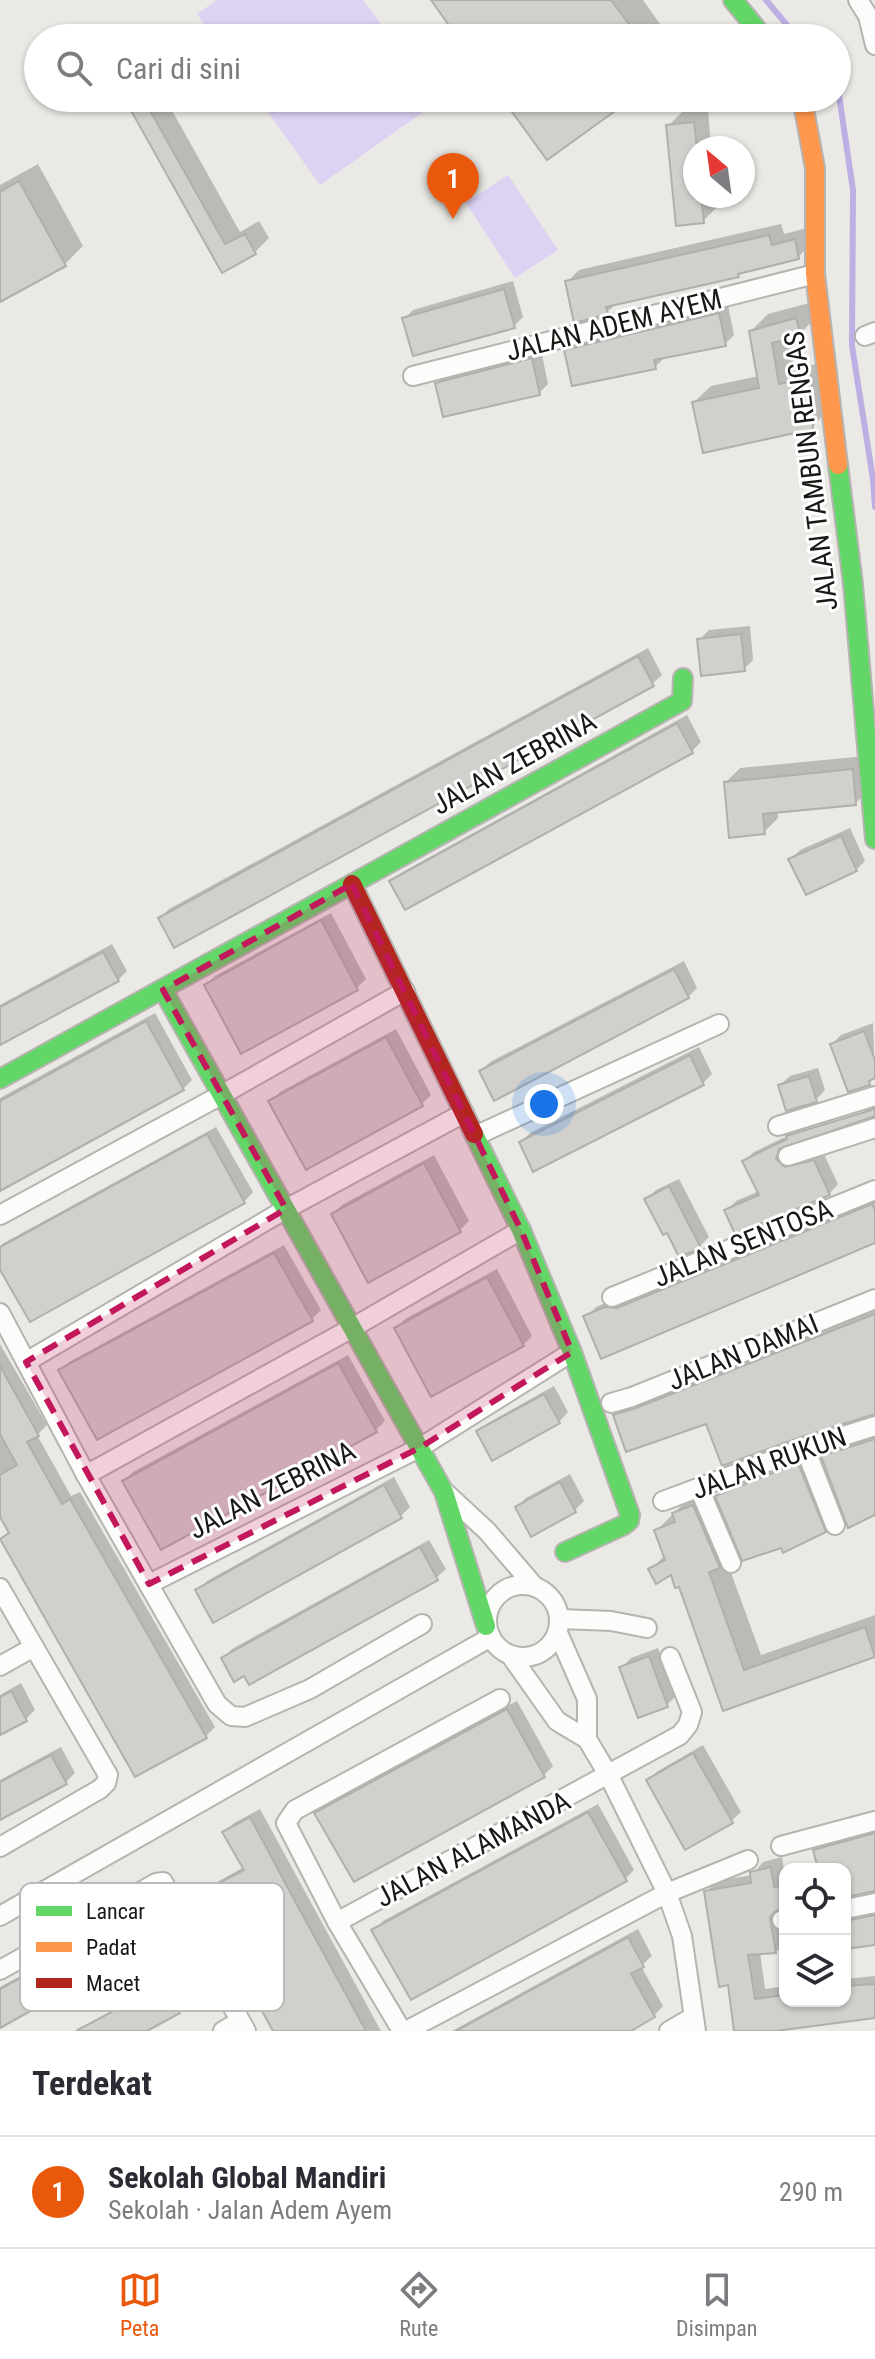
<!DOCTYPE html>
<html lang="id">
<head>
<meta charset="utf-8">
<style>
	:root { --surface:#fff; --page:#f2f2f3; --text:#2b2b33; --muted:#7c7c81; --line:#e1e1e2; --accent:#ea580c }
	body { margin:0; font-family:"Roboto Condensed",sans-serif; background:var(--page); color:var(--text) }
	.controls { position:absolute; right:24px; bottom:24px; display:grid; overflow:hidden; border-radius:16px; box-shadow:0 2px 6px #0004 }
	.controls button { width:72px; height:72px; display:grid; place-items:center; padding:0; border:0; border-bottom:2px solid var(--line); background:var(--surface); color:var(--text); font:40px sans-serif }
	.compass { position:absolute; left:683px; top:136px; width:72px; height:72px; border-radius:50%; background:var(--surface); box-shadow:0 2px 6px #0004; rotate:331deg }
	.you { position:absolute; left:544px; top:1104px; width:28px; height:28px; margin:-20px; border:6px solid #fff; border-radius:50%; background:#1a73e8; box-shadow:0 0 0 12px #1a73e833 }
	.badge { display:grid; place-items:center; width:52px; height:52px; border-radius:50%; background:var(--accent); color:#fff; font-size:26px; font-weight:700 }
	.pin { position:absolute; translate:-50% -66px; filter:drop-shadow(0 2px 4px #0008) }
	.pin::after { content:''; position:absolute; top:42px; width:28px; height:24px; background:inherit; clip-path:polygon(0 0,100% 0,50% 100%) }
	.list { margin:0; padding:0; list-style:none }
	h2 { display:flex; justify-content:space-between; align-items:center; height:104px; margin:0; padding:0 32px; font-size:34px }
	h2 small { font-size:26px; font-weight:400; color:var(--muted) }
	.list li { display:grid; grid-template-columns:52px 1fr auto; gap:24px; align-items:center; box-sizing:border-box; height:112px; padding:0 32px; border-top:2px solid var(--line) }
	.list b { display:block; font-size:30px; white-space:nowrap }
	.list p { margin:0; font-size:26px; white-space:nowrap; color:var(--muted) }
	.list em { font-size:26px; font-style:normal; color:var(--muted) }
	.icon { flex:none; width:44px; height:44px; fill:none; stroke:currentColor; stroke-width:2; stroke-linecap:round; stroke-linejoin:round }
	.map { position:relative; flex:none; width:875px; height:2031px; overflow:hidden }
	.search { position:absolute; background:var(--surface); box-shadow:0 2px 6px #0004; left:24px; right:24px; top:24px; height:88px; display:flex; align-items:center; gap:20px; box-sizing:border-box; padding:0 28px; border-radius:44px; color:var(--muted); font-size:30px }
	.sheet { height:216px; background:var(--surface) }
	nav { display:flex; justify-content:space-around; align-items:center; box-sizing:border-box; height:112px; border-top:2px solid var(--line); background:var(--surface); font-size:22px; color:var(--muted) }
	nav a { display:grid; justify-items:center; gap:4px }
	nav .on { color:var(--accent) }
	.map>svg:first-child { display:block }
	.green { fill:#dcd2f3 }
	.shadow { fill:#0003 }
	.lines { fill:none; stroke-linecap:round; stroke-linejoin:round }
	.stream { stroke:#bdaee3; stroke-width:6 }
	.building { fill:#d2d0cd; stroke:#b1afac; stroke-width:2 }
	.street-casing { stroke:#b6b4b1; stroke-width:22 }
	.fast-casing { stroke:#b6b4b1; stroke-width:22 }
	.slow-casing { stroke:#b6b4b1; stroke-width:22 }
	.jam-casing { stroke:#b6b4b1; stroke-width:22 }
	.street { stroke:#fcfcfb; stroke-width:18 }
	.fast { stroke:#63d668; stroke-width:18 }
	.slow { stroke:#ff974d; stroke-width:18 }
	.jam { stroke:#b3261e; stroke-width:18 }
	.marked { fill:#c2185b; fill-opacity:0.2; stroke:#c2185b; stroke-width:6; stroke-dasharray:16 10; stroke-linejoin:round }
	.labels { text-anchor:middle; dominant-baseline:central; stroke-width:6; stroke-linejoin:round; paint-order:stroke }
	.street-label { font-size:28px; fill:#181815; stroke:#fff }
	.key { fill:#fff; stroke:#babab9; stroke-width:2 }
	.key-label { font-size:22px; fill:#181815 }
</style>
</head>
<body>
<div class="map">
<svg width="875" height="2031" viewBox="0 0 875 2031">
	<rect width="100%" height="100%" fill="#ebe9e5"/>
	<g class="green">
		<polygon points="217,0 363,0 391,38 214,38 197,14"/>
		<polygon points="258,98 434,98 437,102 320,185"/>
		<polygon points="508,175 558,250 515,278 466,203"/>
	</g>
	<g class="shadow">
		<polygon points="433,0 643,0 670,38 461,38"/>
		<polygon points="126,98 165,98 240,232 259,221 269,238 254,253 223,270"/>
		<polygon points="708,109 711,148 695,148 695,196 716,196 717,207 703,221 669,125 683,111"/>
		<polygon points="38,164 83,246 64,265 0,300 0,185"/>
		<polygon points="781,224 784,234 807,228 810,245 798,257 742,271 738,275 617,303 607,312 567,282 579,270"/>
		<polygon points="513,281 523,317 514,326 404,319 413,310"/>
		<polygon points="813,302 816,317 800,334 790,337 795,368 828,362 829,410 812,427 694,402 711,386 759,376 751,331 768,314"/>
		<polygon points="728,305 734,335 725,344 664,358 655,367 567,351 576,341"/>
		<polygon points="541,350 548,384 539,393 437,383 447,374"/>
		<polygon points="750,626 753,660 744,669 700,639 709,630"/>
		<polygon points="648,648 662,675 652,684 160,918 169,909"/>
		<polygon points="687,715 701,742 692,751 406,907 392,882 401,873"/>
		<polygon points="866,756 869,789 855,804 777,811 778,818 764,832 726,782 740,768"/>
		<polygon points="850,828 865,861 856,870 791,859 800,850"/>
		<polygon points="331,913 366,979 357,988 242,1051 206,985 215,976"/>
		<polygon points="112,944 127,971 118,980 0,1044 0,1005"/>
		<polygon points="684,961 697,988 688,997 481,1071 490,1062"/>
		<polygon points="155,1013 192,1080 183,1089 0,1189 0,1098"/>
		<polygon points="873,1023 875,1077 869,1083 832,1044 841,1035"/>
		<polygon points="396,1029 431,1095 422,1104 271,1101 280,1092"/>
		<polygon points="699,1047 712,1074 703,1083 534,1169 521,1142 530,1133"/>
		<polygon points="818,1068 825,1090 816,1100 780,1085 790,1076"/>
		<polygon points="875,1103 875,1115 784,1143 788,1155 823,1152 838,1184 829,1194 727,1210 736,1201 759,1191 744,1161 754,1152 787,1136 784,1139 865,1114 864,1110 793,1132 797,1127"/>
		<polygon points="216,1127 253,1192 244,1202 0,1265 2,1244"/>
		<polygon points="434,1155 469,1221 460,1230 333,1214 342,1205"/>
		<polygon points="679,1179 709,1237 700,1246 680,1254 647,1199 656,1190"/>
		<polygon points="875,1199 875,1241 586,1317 596,1307 617,1298"/>
		<polygon points="284,1245 321,1310 311,1320 60,1371 69,1362"/>
		<polygon points="497,1269 532,1336 523,1345 396,1329 405,1319"/>
		<polygon points="875,1310 875,1413 707,1422 616,1415 625,1406 647,1400"/>
		<polygon points="0,1344 47,1425 37,1435 71,1496 80,1492 215,1727 206,1736 2,1538 10,1530 0,1512"/>
		<polygon points="348,1355 385,1421 376,1430 124,1481 133,1472"/>
		<polygon points="554,1386 568,1412 559,1422 493,1458 478,1432 488,1423"/>
		<polygon points="875,1433 875,1516 849,1526 823,1456 832,1447"/>
		<polygon points="807,1456 834,1521 825,1531 782,1546 718,1496 727,1487"/>
		<polygon points="570,1474 584,1501 575,1510 517,1507 526,1498"/>
		<polygon points="394,1477 410,1507 401,1516 198,1590 207,1581"/>
		<polygon points="710,1490 735,1550 726,1559 761,1655 875,1615 875,1654 724,1708 680,1584 672,1572 651,1570 665,1555 656,1531 690,1497"/>
		<polygon points="429,1540 446,1569 436,1578 245,1673 223,1658 232,1649"/>
		<polygon points="658,1648 676,1696 667,1705 621,1668 631,1658"/>
		<polygon points="21,1683 35,1710 26,1719 0,1733 0,1695"/>
		<polygon points="517,1701 553,1766 544,1775 355,1880 317,1814 326,1804"/>
		<polygon points="703,1745 741,1812 731,1821 648,1780 658,1771"/>
		<polygon points="61,1747 75,1773 66,1782 0,1819 0,1780"/>
		<polygon points="598,1804 634,1870 625,1879 374,1931 383,1921"/>
		<polygon points="260,1809 381,2031 275,2031 201,1895 210,1886 244,1867 225,1832 234,1823"/>
		<polygon points="875,1827 875,1890 845,1896 845,1869 820,1869 816,1850 827,1839"/>
		<polygon points="782,1857 785,1877 785,1905 781,1906 785,1918 785,1950 760,1952 765,1989 785,1986 785,2001 845,2001 845,1979 875,1976 875,2017 760,2031 736,2031 730,1983 706,1892 717,1881 752,1875 763,1862"/>
		<polygon points="845,1902 875,1907 875,1943 845,1947"/>
		<polygon points="137,1912 151,1937 142,1947 0,2026 0,1987"/>
		<polygon points="638,1929 652,1956 641,1966 663,2006 654,2016 626,2031 452,2031"/>
		<polygon points="174,1977 188,2002 178,2011 144,2031 75,2031"/>
	</g>
	<g class="lines">
		<g class="stream">
			<polyline points="766,0 798,38"/>
			<polyline points="837,82 853,190 852,346 873,479 875,507"/>
		</g>
	</g>
	<g class="building">
		<polygon points="431,0 611,0 639,38 458,38"/>
		<polygon points="124,98 143,98 225,244 245,234 256,254 222,273"/>
		<polygon points="502,98 633,98 547,160"/>
		<polygon points="694,122 697,148 695,196 701,196 704,223 676,226 666,125"/>
		<polygon points="19,181 66,266 0,302 0,192"/>
		<polygon points="769,235 772,245 795,239 799,259 738,274 739,277 606,307 608,314 574,323 565,281"/>
		<polygon points="504,289 515,328 413,356 402,318"/>
		<polygon points="719,313 726,346 654,360 656,369 572,386 564,350"/>
		<polygon points="796,318 801,336 772,343 779,384 812,377 813,429 703,453 692,402 759,388 749,331"/>
		<polygon points="532,358 540,395 443,417 435,383"/>
		<polygon points="741,634 745,671 701,676 697,639"/>
		<polygon points="638,656 654,686 174,948 158,918"/>
		<polygon points="677,723 693,753 405,910 389,881"/>
		<polygon points="853,769 856,805 763,814 765,834 729,838 724,782"/>
		<polygon points="841,836 857,871 806,895 788,859"/>
		<polygon points="321,920 358,990 241,1054 204,985"/>
		<polygon points="103,952 119,981 0,1045 0,1007"/>
		<polygon points="674,969 689,998 494,1101 479,1071"/>
		<polygon points="146,1021 184,1090 0,1191 0,1101"/>
		<polygon points="864,1031 875,1060 875,1078 869,1081 870,1085 848,1092 830,1044"/>
		<polygon points="386,1037 423,1106 306,1170 268,1101"/>
		<polygon points="690,1055 704,1085 533,1172 519,1142"/>
		<polygon points="809,1076 817,1102 786,1111 778,1085"/>
		<polygon points="875,1109 875,1116 779,1149 776,1159 785,1167 814,1160 830,1195 735,1234 724,1210 759,1195 742,1161 787,1139 786,1136"/>
		<polygon points="207,1134 245,1203 30,1322 0,1270 0,1247"/>
		<polygon points="424,1163 461,1232 368,1283 331,1214"/>
		<polygon points="669,1186 701,1248 679,1257 667,1233 663,1235 644,1199"/>
		<polygon points="872,1204 875,1210 875,1243 601,1359 583,1316 605,1307 617,1308"/>
		<polygon points="274,1253 313,1321 97,1440 58,1370"/>
		<polygon points="487,1277 524,1346 431,1397 394,1328"/>
		<polygon points="875,1314 875,1414 801,1437 722,1466 706,1424 626,1452 613,1415 636,1408"/>
		<polygon points="338,1363 377,1432 161,1550 122,1481"/>
		<polygon points="0,1366 39,1436 27,1442 62,1504 70,1499 207,1738 135,1777 0,1539 9,1533 0,1517 0,1475 17,1465 0,1434"/>
		<polygon points="544,1394 560,1423 492,1461 476,1431"/>
		<polygon points="875,1439 875,1515 848,1528 821,1456"/>
		<polygon points="798,1463 826,1532 783,1553 781,1548 742,1561 715,1496"/>
		<polygon points="560,1482 576,1512 531,1537 515,1507"/>
		<polygon points="384,1485 402,1518 213,1623 195,1590"/>
		<polygon points="693,1505 720,1568 709,1572 744,1670 865,1627 875,1657 723,1711 679,1587 675,1588 671,1575 656,1584 648,1569 665,1560 654,1530 675,1522 672,1513"/>
		<polygon points="420,1547 438,1580 249,1685 244,1676 234,1682 221,1658"/>
		<polygon points="649,1656 668,1707 638,1718 619,1667"/>
		<polygon points="11,1691 27,1721 0,1735 0,1697"/>
		<polygon points="507,1709 545,1777 354,1882 314,1813"/>
		<polygon points="693,1753 733,1823 685,1850 646,1780"/>
		<polygon points="51,1755 67,1784 0,1820 0,1782"/>
		<polygon points="588,1812 627,1881 411,2000 371,1930"/>
		<polygon points="250,1817 290,1892 366,2031 273,2031 198,1894 244,1870 222,1832"/>
		<polygon points="875,1833 875,1891 845,1897 845,1869 818,1869 813,1850"/>
		<polygon points="771,1867 774,1887 785,1885 785,1907 774,1912 770,1918 776,1953 748,1955 755,1999 785,1995 785,2001 845,2001 845,1986 875,1984 875,2018 776,2031 734,2031 728,1985 719,1987 704,1891 751,1883 750,1872"/>
		<polygon points="875,1915 875,1945 845,1949 845,1921"/>
		<polygon points="128,1920 143,1948 0,2028 0,1989"/>
		<polygon points="628,1937 644,1967 631,1974 655,2017 631,2031 456,2031"/>
		<polygon points="164,1984 180,2013 147,2031 76,2031"/>
	</g>
	<g class="lines">
		<g class="street-casing">
			<g id="street">
				<polyline points="858,0 868,16 875,45"/>
				<polyline points="865,336 875,332"/>
				<polyline points="413,376 815,274"/>
				<polyline points="778,1126 875,1096"/>
				<polyline points="475,1136 719,1024"/>
				<polyline points="788,1156 875,1128"/>
				<polyline points="0,1215 223,1094 405,991"/>
				<polyline points="612,1297 875,1190"/>
				<polyline points="0,1313 86,1475 217,1704 231,1716 245,1717 310,1689 422,1624"/>
				<polyline points="26,1362 286,1209 464,1113"/>
				<polyline points="611,1403 632,1397 875,1299"/>
				<polyline points="805,1448 835,1525"/>
				<polyline points="86,1475 352,1328 521,1230"/>
				<polyline points="699,1488 731,1563"/>
				<polyline points="446,1493 487,1531 535,1587"/>
				<polyline points="663,1501 805,1448 875,1426"/>
				<polyline points="149,1584 421,1447 572,1352"/>
				<circle cx="523" cy="1621" r="36"/>
				<polyline points="0,1588 108,1775 106,1783 100,1789 0,1847"/>
				<polyline points="560,1619 611,1621 647,1628"/>
				<polyline points="558,1633 587,1699 587,1739"/>
				<polyline points="511,1656 557,1721 587,1739 609,1776 667,1893 682,1936 696,2031"/>
				<polyline points="0,1666 34,1647"/>
				<polyline points="781,1846 875,1821"/>
				<polyline points="845,1909 875,1903"/>
				<polyline points="0,1916 491,1637"/>
				<polyline points="782,1920 785,1919"/>
				<polyline points="337,1922 680,1735 688,1725 692,1712 670,1657"/>
				<polyline points="0,1970 156,1883 163,1882 246,2031"/>
				<polyline points="223,2031 240,2021"/>
				<polyline points="402,2031 337,1922 286,1823 295,1810 500,1699"/>
				<polyline points="406,2031 667,1893 748,1860"/>
				<polyline points="669,2031 693,2017"/>
			</g>
		</g>
		<g class="fast-casing">
			<g id="fast">
				<polyline points="733,0 764,38"/>
				<polyline points="838,465 853,584 875,839"/>
				<polyline points="163,990 444,1492 486,1626"/>
				<polyline points="0,1079 682,701 683,678"/>
				<polyline points="474,1134 521,1230 572,1352 630,1515 629,1521 624,1525 565,1552"/>
			</g>
		</g>
		<g class="slow-casing">
			<polyline id="slow" points="802,98 815,168 815,274 838,465"/>
		</g>
		<g class="jam-casing">
			<polyline id="jam" points="352,884 474,1134"/>
		</g>
		<use href="#street" class="street"/>
		<use href="#fast" class="fast"/>
		<use href="#slow" class="slow"/>
		<use href="#jam" class="jam"/>
	</g>
	<path class="marked" d="M352,884L521,1230L572,1352L421,1447L149,1584L26,1362L286,1209L163,990Z"/>
	<g class="labels">
		<g class="street-label">
			<text transform="translate(614 325) rotate(-14)">JALAN ADEM AYEM</text>
			<text transform="translate(811 471) rotate(-97)">JALAN TAMBUN RENGAS</text>
			<text transform="translate(514 763) rotate(-29)">JALAN ZEBRINA</text>
			<text transform="translate(743 1243) rotate(-22)">JALAN SENTOSA</text>
			<text transform="translate(743 1352) rotate(-22)">JALAN DAMAI</text>
			<text transform="translate(769 1463) rotate(-20)">JALAN RUKUN</text>
			<text transform="translate(272 1490) rotate(-27)">JALAN ZEBRINA</text>
			<text transform="translate(473 1849) rotate(-28)">JALAN ALAMANDA</text>
		</g>
	</g>
	<rect x="20" y="1883" width="264" height="128" rx="12" class="key"/>
	<rect x="36" y="1906" width="36" height="10" fill="#63d668"/>
	<rect x="36" y="1942" width="36" height="10" fill="#ff974d"/>
	<rect x="36" y="1978" width="36" height="10" fill="#b3261e"/>
	<g class="key-label">
		<text x="86" y="1919">Lancar</text>
		<text x="86" y="1955">Padat</text>
		<text x="86" y="1991">Macet</text>
	</g>
</svg>
<div class="controls">
<button><svg class="icon" aria-label="locate" viewBox="0 0 24 24"><circle cx="12" cy="12" r="6"/><path d="M12 2v4M12 18v4M2 12h4M18 12h4"/></svg></button>
<button><svg class="icon" aria-label="layers" viewBox="0 0 24 24"><path d="M12 4l9 5-9 5-9-5zM3 14l9 5 9-5"/></svg></button>
</div>
<svg class="compass" viewBox="-18 -18 36 36"><path d="M0-13l5 13h-10z" fill="#e53935"/><path d="M0 13l5-13h-10z" fill="#7c7c81"/></svg>
<div class="you"></div>
<div class="pin badge" style="left:453px;top:219px">1</div>
<div class="search"><svg class="icon" aria-label="search" viewBox="0 0 24 24"><circle cx="10" cy="10" r="6"/><path d="M15 15l6 6"/></svg>Cari di sini</div>
</div>
<section class="sheet">
<h2>Terdekat<small></small></h2>
<ul class="list">
<li><span class="badge">1</span><div><b>Sekolah Global Mandiri</b><p>Sekolah · Jalan Adem Ayem</p></div><em>290 m</em></li>
</ul>
</section>
<nav>
<a class="on"><svg class="icon" aria-label="map" viewBox="0 0 24 24"><path d="M3 6l6-2 6 2 6-2v14l-6 2-6-2-6 2zM9 4v14M15 6v14"/></svg>Peta</a>
<a><svg class="icon" aria-label="directions" viewBox="0 0 24 24"><path d="M12 3l9 9-9 9-9-9zM9 14v-3h6M13 9l2 2-2 2"/></svg>Rute</a>
<a><svg class="icon" aria-label="saved" viewBox="0 0 24 24"><path d="M7 4h10v16l-5-4-5 4z"/></svg>Disimpan</a>
</nav>
</body>
</html>
